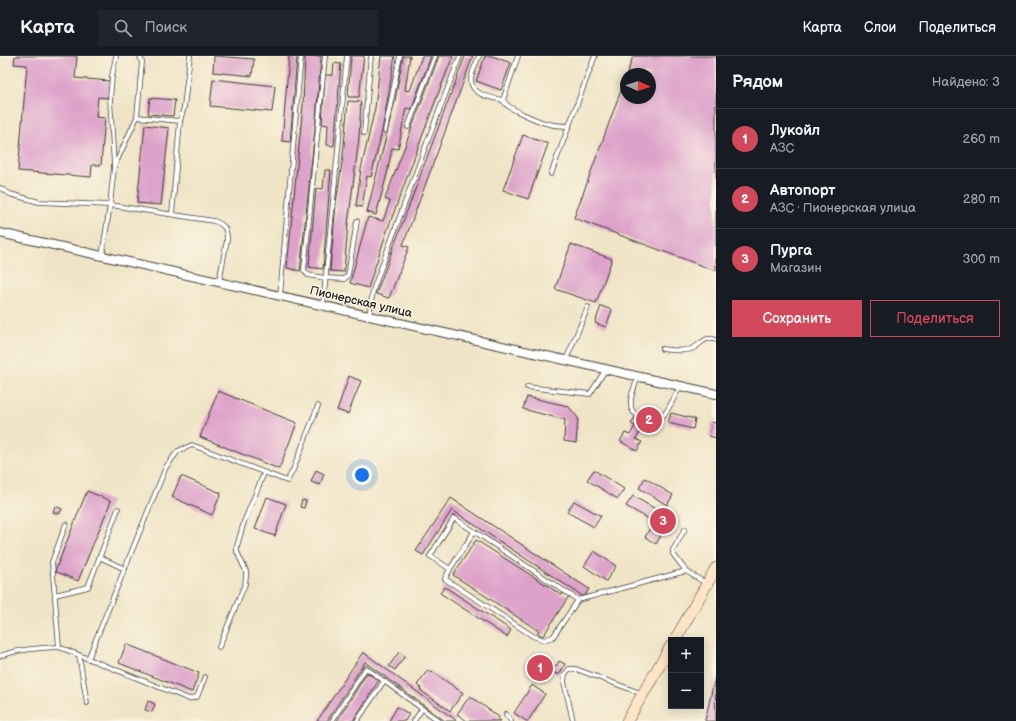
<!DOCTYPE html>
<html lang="ru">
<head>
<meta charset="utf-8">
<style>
	:root { --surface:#171b24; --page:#20242c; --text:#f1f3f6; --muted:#9ea1a6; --line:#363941; --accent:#d1495b }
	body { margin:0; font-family:"Balsamiq Sans",sans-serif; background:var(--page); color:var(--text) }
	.controls { position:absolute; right:12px; bottom:12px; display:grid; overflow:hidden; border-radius:0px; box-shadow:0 2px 10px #0003 }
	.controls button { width:36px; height:36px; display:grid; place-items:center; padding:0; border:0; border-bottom:1px solid var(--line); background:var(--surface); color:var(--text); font:20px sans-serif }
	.compass { position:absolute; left:620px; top:12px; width:36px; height:36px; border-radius:50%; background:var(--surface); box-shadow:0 2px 10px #0003; rotate:93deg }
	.you { position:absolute; left:362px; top:419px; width:14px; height:14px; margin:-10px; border:3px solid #fff; border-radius:50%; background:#1a73e8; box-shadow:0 0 0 6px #1a73e833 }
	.badge { display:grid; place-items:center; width:26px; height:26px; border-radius:50%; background:var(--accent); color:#fff; font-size:13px; font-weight:700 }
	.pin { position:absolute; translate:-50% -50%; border:2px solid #fff; box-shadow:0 1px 4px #0006 }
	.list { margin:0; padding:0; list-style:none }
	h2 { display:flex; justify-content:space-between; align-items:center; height:52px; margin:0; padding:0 16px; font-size:17px }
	h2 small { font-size:13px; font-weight:400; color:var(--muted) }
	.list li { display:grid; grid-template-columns:26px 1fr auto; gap:12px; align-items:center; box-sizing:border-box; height:60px; padding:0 16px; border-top:1px solid var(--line) }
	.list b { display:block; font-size:15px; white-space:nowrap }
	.list p { margin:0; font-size:13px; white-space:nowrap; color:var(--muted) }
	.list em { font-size:13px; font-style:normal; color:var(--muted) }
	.actions { display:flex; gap:8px; padding:12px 16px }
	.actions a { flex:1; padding:9px 0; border:1px solid var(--accent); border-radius:0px; text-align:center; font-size:14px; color:var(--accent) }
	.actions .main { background:var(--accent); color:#fff }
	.icon { flex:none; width:22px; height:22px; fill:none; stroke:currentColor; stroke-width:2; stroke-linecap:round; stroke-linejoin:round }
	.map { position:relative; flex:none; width:716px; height:665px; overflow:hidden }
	header { display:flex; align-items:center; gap:24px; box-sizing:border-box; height:56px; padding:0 20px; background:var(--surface); border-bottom:1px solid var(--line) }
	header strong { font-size:19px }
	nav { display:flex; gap:22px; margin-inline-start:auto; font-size:14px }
	.search { width:280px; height:36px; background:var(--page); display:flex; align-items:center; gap:10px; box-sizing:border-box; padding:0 14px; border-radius:0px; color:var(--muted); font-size:15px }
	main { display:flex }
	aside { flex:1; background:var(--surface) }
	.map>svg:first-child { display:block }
	.building { fill:#dda1ca }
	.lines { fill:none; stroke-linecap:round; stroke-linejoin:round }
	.lane-casing { stroke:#3c3a35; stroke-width:5.5 }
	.street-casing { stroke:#3c3a35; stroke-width:10 }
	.secondary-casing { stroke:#3c3a35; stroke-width:12 }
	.lane { stroke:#fff; stroke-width:4 }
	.street { stroke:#fff; stroke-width:8 }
	.secondary { stroke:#fee5c5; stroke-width:11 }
	.labels { text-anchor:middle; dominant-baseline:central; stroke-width:3; stroke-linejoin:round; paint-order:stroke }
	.street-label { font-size:12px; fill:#1c1c1c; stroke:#fcf5e5 }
</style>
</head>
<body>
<header>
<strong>Карта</strong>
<div class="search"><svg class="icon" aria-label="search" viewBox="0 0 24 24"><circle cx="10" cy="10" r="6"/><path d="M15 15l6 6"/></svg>Поиск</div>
<nav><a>Карта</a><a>Слои</a><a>Поделиться</a></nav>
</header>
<main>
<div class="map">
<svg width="716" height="665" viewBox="0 0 716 665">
	<rect width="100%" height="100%" fill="#fcf5e5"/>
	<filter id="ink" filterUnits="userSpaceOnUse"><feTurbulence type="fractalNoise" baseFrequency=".025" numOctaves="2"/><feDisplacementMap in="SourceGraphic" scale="8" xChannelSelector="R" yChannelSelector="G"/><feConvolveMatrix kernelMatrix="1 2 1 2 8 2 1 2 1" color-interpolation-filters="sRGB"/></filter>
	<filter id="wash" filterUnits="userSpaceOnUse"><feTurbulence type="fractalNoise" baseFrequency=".012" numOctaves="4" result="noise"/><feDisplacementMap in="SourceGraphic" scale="16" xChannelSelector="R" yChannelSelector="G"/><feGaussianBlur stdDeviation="0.9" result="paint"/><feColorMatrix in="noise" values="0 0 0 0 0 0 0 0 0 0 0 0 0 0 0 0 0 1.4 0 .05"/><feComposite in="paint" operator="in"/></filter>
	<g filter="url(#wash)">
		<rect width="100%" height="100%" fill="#efe4c5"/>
		<g id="blocks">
			<g class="building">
				<polygon points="15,0 77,0 75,22 110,25 108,42 98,41 96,61 105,62 101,109 92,109 91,121 18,115 27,9 14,8"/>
				<polygon points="214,0 254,3 252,20 213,16"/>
				<polygon points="289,0 297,0 290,86 282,85"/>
				<polygon points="305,0 321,0 316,64 300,215 287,212 303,49"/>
				<polygon points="351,0 364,0 359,41 348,41"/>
				<polygon points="381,0 395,0 382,75 371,121 367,120 362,151 356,150 361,113 375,52"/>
				<polygon points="403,0 410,0 405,34 410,35 422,0 431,0 415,43 412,53 406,52 398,93 392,92 387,118 376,159 367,156 395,45"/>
				<polygon points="439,0 453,0 438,38 388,172 368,232 350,227 368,161 383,165 390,145 385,143"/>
				<polygon points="465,0 473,0 403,189 409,191 389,242 376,238"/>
				<polygon points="485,0 492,0 511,7 501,34 476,25"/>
				<polygon points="633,0 716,0 716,215 574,162 626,21 626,42 650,42 650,18 627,18"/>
				<polygon points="334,7 341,8 334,90 327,89 328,69 322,68 325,19 333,19"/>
				<polygon points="213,23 275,30 272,56 210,50"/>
				<polygon points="150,42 175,44 173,60 148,58"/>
				<polygon points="348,45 361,46 359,82 348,168 344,216 330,215 336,147 343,100"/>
				<polygon points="145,69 169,72 161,149 137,147"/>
				<polygon points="523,79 548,88 528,143 503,134"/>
				<polygon points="325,114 331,114 323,213 309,211 316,132 323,133"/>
				<polygon points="571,188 612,203 596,247 555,233"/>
				<polygon points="601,250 612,254 606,271 595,267"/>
				<polygon points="349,320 361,325 348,358 337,354"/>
				<polygon points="218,335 297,367 279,413 200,381"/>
				<polygon points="527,341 568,350 578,362 576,387 564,385 565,364 523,353"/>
				<polygon points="641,351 655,360 646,375 642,373 636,383 642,386 637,395 620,385 625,377 630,379 635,370 631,368"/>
				<polygon points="671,357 695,363 693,373 668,367"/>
				<polygon points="712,366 716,367 716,382 709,380"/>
				<polygon points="316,414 324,418 320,429 311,426"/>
				<polygon points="594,414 624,433 618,443 587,424"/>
				<polygon points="181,420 221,437 212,459 172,441"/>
				<polygon points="645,422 673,439 667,449 639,432"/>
				<polygon points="87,435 111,445 78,525 55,515"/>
				<polygon points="633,440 671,462 656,488 645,481 654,466 626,450"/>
				<polygon points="267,441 286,448 275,480 255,473"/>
				<polygon points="451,442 589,533 584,541 452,454 423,499 416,495"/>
				<polygon points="302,444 306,445 304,452 300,451"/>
				<polygon points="574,445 601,460 594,471 567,456"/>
				<polygon points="55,450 62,453 59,458 53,456"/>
				<polygon points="476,484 562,539 563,537 569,540 543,580 537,577 539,575 453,519"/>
				<polygon points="594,495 616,510 606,525 584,510"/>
				<polygon points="445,531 511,574 507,581 440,537"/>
				<polygon points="126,588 199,617 192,636 119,607"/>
				<polygon points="363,596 457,665 445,665 365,606 327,665 317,665"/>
				<polygon points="399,596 405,600 395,614 389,610"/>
				<polygon points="537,599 546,603 545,606 556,611 559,605 565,608 559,619 542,611 541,614 532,610"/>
				<polygon points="428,614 432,617 433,616 463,637 450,655 420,634 421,632 417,629"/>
				<polygon points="367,617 379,624 353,665 337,665"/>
				<polygon points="715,621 716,665 705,665"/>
				<polygon points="532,629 545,638 528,665 526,665 514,657"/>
				<polygon points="470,640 499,661 498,663 501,665 467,665 457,658"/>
				<polygon points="148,645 155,648 152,656 145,654"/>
				<polygon points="397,651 409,658 405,665 389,665"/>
			</g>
		</g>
	</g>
	<g filter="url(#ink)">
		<use href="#blocks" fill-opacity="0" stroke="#3c3a35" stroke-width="1"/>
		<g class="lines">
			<g class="lane-casing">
				<g id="lane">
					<polyline points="325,0 304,214 308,219 325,222 344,223 348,219 357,165"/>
					<path d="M479,0C476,8 471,17 471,25C472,39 492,42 503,44C507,52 516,54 523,58C538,65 552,71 569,70"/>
					<polyline points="503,44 518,0"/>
					<polyline points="137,61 180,65 172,158"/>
					<polyline points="180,65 184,51 190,0"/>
					<polyline points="408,71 435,0"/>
					<polyline points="385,75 400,0"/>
					<polyline points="364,77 371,0"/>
					<polyline points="114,109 110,43 112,20 116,0"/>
					<polyline points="551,118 595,0"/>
					<polyline points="0,132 10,138 39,146 110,149 114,111 137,61 142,6 140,0"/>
					<path d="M102,200L110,149L214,165C225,169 227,173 227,184L219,226"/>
					<polyline points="280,240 301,0"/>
					<polyline points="323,249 347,0"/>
					<polyline points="369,260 373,234 425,92 460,0"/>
					<path d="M662,293C671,294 682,296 691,293C701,290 703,279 716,284"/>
					<polyline points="566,304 588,251"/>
					<path d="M638,321C635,330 628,344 632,354C634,358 640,361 644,363C648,365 654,367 659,364C666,360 676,338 680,330"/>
					<polyline points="527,331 590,338 606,313"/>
					<polyline points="685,473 673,494 673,498 686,515 707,528"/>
					<polyline points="99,501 125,513"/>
					<polyline points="450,513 474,476"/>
					<polyline points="55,539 88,531 118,453"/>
					<polyline points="578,544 454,462 430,500 450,513 445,523 533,580 544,584 553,581 578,544 686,515"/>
					<polyline points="59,591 52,506 66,468"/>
					<polyline points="219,591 245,528 246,521 246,515 237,496 237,490 244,466 264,417"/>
					<polyline points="79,599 87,647"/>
					<path d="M0,600C19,593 39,592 59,591L189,643L197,641L205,621"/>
					<polyline points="88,603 166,411 178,395 192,389 287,425 293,414 318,350"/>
					<polyline points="506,658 511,665"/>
					<polyline points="332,665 366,612 439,665"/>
					<polyline points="357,665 384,625"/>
					<polyline points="414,665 422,653"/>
					<polyline points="573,665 564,626 565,618 569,613 576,613 643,638"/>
				</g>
			</g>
			<g class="street-casing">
				<polyline id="street" points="0,177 716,338"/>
			</g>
			<g class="secondary-casing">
				<g id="secondary">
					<polyline points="675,584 716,512"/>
					<polyline points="627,665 671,590"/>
				</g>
			</g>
			<use href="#lane" class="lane"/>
			<use href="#street" class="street"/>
			<use href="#secondary" class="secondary"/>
		</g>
	</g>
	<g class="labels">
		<g class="street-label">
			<text transform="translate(361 246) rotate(13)">Пионерская улица</text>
		</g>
	</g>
</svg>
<div class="controls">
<button>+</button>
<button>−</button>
</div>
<svg class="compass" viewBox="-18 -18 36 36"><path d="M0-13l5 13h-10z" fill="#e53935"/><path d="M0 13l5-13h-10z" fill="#9ea1a6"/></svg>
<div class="you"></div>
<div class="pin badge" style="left:540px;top:612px">1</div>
<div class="pin badge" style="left:649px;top:364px">2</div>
<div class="pin badge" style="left:663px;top:465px">3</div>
</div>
<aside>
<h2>Рядом<small>Найдено: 3</small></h2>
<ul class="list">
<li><span class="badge">1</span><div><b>Лукойл</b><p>АЗС</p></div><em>260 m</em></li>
<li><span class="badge">2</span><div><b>Автопорт</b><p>АЗС · Пионерская улица</p></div><em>280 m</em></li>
<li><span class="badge">3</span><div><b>Пурга</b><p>Магазин</p></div><em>300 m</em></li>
</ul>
<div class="actions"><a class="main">Сохранить</a><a>Поделиться</a></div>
</aside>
</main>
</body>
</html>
